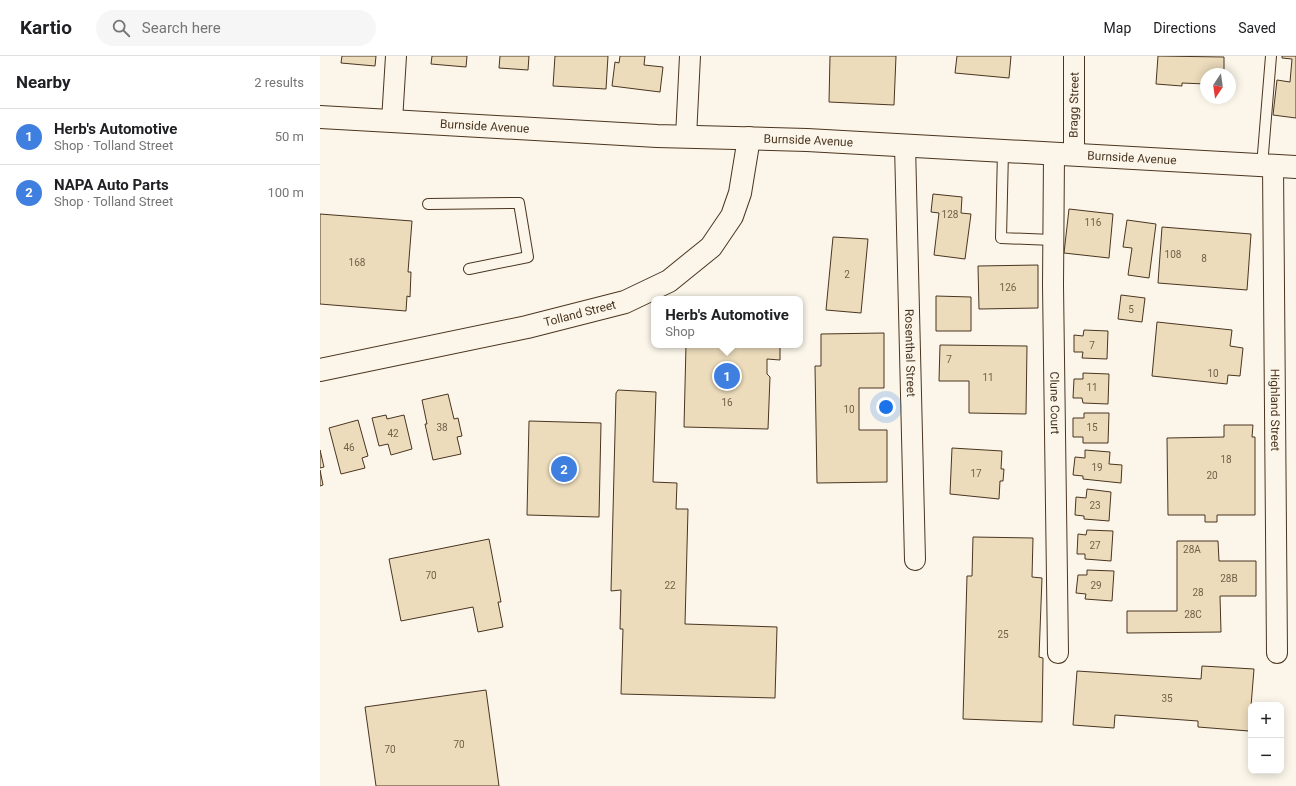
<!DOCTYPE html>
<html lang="en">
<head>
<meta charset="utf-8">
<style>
	:root { --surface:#fff; --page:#f6f6f6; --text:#202124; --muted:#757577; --line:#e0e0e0; --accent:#7c3aed }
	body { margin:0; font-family:Roboto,sans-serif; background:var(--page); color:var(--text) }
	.controls { position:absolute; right:12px; bottom:12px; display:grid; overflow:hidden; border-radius:8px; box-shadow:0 2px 10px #0003 }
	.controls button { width:36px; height:36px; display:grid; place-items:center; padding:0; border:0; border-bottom:1px solid var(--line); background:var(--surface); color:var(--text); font:20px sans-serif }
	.compass { position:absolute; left:880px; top:12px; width:36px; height:36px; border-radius:50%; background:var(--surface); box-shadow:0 2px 10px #0003; rotate:193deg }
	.you { position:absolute; left:566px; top:351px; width:14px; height:14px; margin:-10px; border:3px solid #fff; border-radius:50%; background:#1a73e8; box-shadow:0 0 0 6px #1a73e833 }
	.badge { display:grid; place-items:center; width:26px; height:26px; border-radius:50%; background:var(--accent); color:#fff; font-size:13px; font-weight:700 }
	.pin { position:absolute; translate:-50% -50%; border:2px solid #fff; box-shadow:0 1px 4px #0006 }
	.popup { position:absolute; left:331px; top:240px; width:152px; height:52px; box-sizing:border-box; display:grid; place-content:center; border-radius:8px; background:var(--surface); filter:drop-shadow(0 1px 3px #0005); font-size:13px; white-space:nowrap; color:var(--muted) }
	.popup b { font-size:15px; color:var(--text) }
	.popup::after { content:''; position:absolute; left:50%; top:100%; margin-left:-8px; border:8px solid transparent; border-top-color:var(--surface) }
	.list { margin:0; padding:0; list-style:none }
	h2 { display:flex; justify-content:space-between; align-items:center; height:52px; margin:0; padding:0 16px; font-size:17px }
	h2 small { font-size:13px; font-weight:400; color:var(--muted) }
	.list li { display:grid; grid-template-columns:26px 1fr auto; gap:12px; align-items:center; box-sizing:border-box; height:56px; padding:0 16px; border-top:1px solid var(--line) }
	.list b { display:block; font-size:15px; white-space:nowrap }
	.list p { margin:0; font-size:13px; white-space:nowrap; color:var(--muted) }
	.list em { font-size:13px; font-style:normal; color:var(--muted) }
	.icon { flex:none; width:22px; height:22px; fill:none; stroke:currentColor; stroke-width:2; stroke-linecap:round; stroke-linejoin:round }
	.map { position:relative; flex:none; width:976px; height:730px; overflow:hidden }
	header { display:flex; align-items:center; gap:24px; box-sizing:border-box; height:56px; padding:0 20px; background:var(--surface); border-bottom:1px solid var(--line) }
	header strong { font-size:19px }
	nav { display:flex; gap:22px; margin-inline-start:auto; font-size:14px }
	.search { width:280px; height:36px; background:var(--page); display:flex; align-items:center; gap:10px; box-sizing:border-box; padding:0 14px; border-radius:22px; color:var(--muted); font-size:15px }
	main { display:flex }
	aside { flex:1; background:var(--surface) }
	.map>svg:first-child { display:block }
	.building { fill:#ecdcbc; stroke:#4a3520 }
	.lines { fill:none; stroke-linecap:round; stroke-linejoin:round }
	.lane-casing { stroke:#4a3520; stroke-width:12 }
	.street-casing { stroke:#4a3520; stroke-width:22 }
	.secondary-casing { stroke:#4a3520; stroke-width:24 }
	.primary-casing { stroke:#4a3520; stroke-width:24 }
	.lane { stroke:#fbf6e9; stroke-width:10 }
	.street { stroke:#fbf6e9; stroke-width:20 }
	.secondary { stroke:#fbf6e9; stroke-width:22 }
	.primary { stroke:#fbf6e9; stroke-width:22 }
	.labels { text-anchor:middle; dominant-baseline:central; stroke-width:3; stroke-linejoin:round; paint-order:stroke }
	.number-label { font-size:10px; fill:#725f47 }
	.street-label { font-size:12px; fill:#4a3520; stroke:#fbf6e9 }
</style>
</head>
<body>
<header>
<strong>Kartio</strong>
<div class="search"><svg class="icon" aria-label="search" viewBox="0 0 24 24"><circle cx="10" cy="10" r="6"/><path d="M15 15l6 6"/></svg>Search here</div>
<nav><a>Map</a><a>Directions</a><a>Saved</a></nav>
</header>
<main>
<aside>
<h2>Nearby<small>2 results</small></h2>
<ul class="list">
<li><span class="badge" style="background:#3f7fe0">1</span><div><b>Herb's Automotive</b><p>Shop · Tolland Street</p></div><em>50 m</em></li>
<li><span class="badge" style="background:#3f7fe0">2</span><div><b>NAPA Auto Parts</b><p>Shop · Tolland Street</p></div><em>100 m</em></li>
</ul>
</aside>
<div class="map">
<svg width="976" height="730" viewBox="0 0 976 730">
	<rect width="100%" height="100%" fill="#fbf6e9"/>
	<g class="building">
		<polygon points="22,0 56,0 55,10 21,7"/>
		<polygon points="112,0 147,0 146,11 111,8"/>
		<polygon points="180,0 209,0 208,14 179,12"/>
		<polygon points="235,0 288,0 286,33 233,30"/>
		<polygon points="300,0 325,0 324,9 343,11 340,36 292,30 295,6 299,7"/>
		<polygon points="510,0 576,0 574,49 509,46"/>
		<polygon points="637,0 691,0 689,22 635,17"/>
		<polygon points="838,0 904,1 904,18 886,18 886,28 862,27 862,30 836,28"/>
		<polygon points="962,0 976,0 976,62 953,59 957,24 970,26 972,3 962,2"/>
		<polygon points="613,138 642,141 641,157 651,158 645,203 614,199 619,157 611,156"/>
		<polygon points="749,153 793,158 789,202 744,197"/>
		<polygon points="0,158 92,165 88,216 91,216 90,241 87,240 86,255 0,248"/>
		<polygon points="807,164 836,168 829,222 808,219 812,192 803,191"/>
		<polygon points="842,171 931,178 927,234 838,227"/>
		<polygon points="513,181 548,183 541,257 506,254"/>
		<polygon points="718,209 718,252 659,253 658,210"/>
		<polygon points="801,239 825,242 822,266 798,263"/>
		<polygon points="616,240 651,241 651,275 616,275"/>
		<polygon points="837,266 912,274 910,290 923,292 920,320 908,319 907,328 832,320"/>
		<polygon points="764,274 788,275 787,303 762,302 763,296 754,296 754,279 763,280"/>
		<polygon points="564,277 564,332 539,332 539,374 567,374 567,426 497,427 495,310 501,310 501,278"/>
		<polygon points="366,289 460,289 460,304 447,303 447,318 450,321 448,373 364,371"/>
		<polygon points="620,289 707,290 706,358 649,357 649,325 619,325"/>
		<polygon points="763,317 789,318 788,348 763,347 762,342 753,342 754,323 763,323"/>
		<polygon points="298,334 336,336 333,426 357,427 356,453 368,453 365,568 457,571 455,642 301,638 303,573 300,573 301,534 291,535 296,337"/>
		<polygon points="128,338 134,363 138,362 142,380 137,381 141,398 113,404 105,368 107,368 102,344"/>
		<polygon points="764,357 789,357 788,387 763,387 763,381 753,381 753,362 764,362"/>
		<polygon points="66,359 67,363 84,359 92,393 71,399 68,388 59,390 52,362"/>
		<polygon points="38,364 48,400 42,402 45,412 21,418 9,372"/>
		<polygon points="209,365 281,367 279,461 207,459"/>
		<polygon points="904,369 933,369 932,381 935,381 935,459 897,459 897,466 885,466 885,459 848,459 847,382 904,381"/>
		<polygon points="632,392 682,395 681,413 684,413 683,425 680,425 679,443 630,438"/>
		<polygon points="0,394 4,411 0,412"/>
		<polygon points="765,394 790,396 789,408 802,409 801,427 763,423 763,420 753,419 755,401 765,402"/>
		<polygon points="0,414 3,429 0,430"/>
		<polygon points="767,433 791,436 789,465 764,463 764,460 755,459 756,441 766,442"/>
		<polygon points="767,474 793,475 791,505 765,503 765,498 757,498 758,478 766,479"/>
		<polygon points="653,481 713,482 712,521 722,522 719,601 723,602 722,666 643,663 647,520 652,520"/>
		<polygon points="169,483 181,546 178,546 183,571 158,576 153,551 81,565 69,503"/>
		<polygon points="857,485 898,485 899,505 936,505 936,540 900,540 901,576 807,577 807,555 857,555"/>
		<polygon points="767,514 794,515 792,545 765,543 766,538 756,537 758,519 767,519"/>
		<polygon points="882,610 934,613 929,675 878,671 878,665 795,659 794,672 753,669 757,615 881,623"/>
		<polygon points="166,634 179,730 56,730 45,651"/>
	</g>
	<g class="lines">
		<g class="lane-casing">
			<g id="lane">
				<polyline points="683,95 681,182 733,184"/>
				<polyline points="942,110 951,0"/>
				<polyline points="108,148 199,147 208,201 149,213"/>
			</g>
		</g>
		<g class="street-casing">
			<g id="street">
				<polyline points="72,65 76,0"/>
				<polyline points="366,81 370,0"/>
				<path id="s1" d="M585,89L595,504"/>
				<path id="s2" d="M734,98L733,229L738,597"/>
				<polyline points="754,99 754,0"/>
				<path id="s3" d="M953,110L957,597"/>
			</g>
		</g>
		<g class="secondary-casing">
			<g id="secondary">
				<path id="s4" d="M0,314L207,271L305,246L349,225L391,191L412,160L420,137L429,82"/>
			</g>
		</g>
		<g class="primary-casing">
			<g id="primary">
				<path id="s5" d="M0,61L337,80L487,84L976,111"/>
			</g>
		</g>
		<use href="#lane" class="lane"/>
		<use href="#street" class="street"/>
		<use href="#secondary" class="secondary"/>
		<use href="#primary" class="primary"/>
	</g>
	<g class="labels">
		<g class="number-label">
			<text x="630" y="158">128</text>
			<text x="773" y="166">116</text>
			<text x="853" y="198">108</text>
			<text x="884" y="202">8</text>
			<text x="37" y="206">168</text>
			<text x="527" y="218">2</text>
			<text x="688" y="231">126</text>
			<text x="811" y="253">5</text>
			<text x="772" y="289">7</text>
			<text x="629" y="303">7</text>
			<text x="893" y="317">10</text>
			<text x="668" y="321">11</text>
			<text x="772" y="331">11</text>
			<text x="407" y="346">16</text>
			<text x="529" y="353">10</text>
			<text x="122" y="371">38</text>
			<text x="772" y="371">15</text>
			<text x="73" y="377">42</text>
			<text x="29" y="391">46</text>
			<text x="906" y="403">18</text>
			<text x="777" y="411">19</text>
			<text x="656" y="417">17</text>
			<text x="892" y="419">20</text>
			<text x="775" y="449">23</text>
			<text x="775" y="489">27</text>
			<text x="872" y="493">28A</text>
			<text x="111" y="519">70</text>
			<text x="909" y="522">28B</text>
			<text x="350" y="529">22</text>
			<text x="776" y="529">29</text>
			<text x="878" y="536">28</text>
			<text x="873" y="558">28C</text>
			<text x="683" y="578">25</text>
			<text x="847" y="642">35</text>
			<text x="139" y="688">70</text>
			<text x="70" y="693">70</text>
		</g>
		<g class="street-label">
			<text transform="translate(754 49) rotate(-89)">Bragg Street</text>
			<text stroke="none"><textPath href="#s5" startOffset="165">Burnside Avenue</textPath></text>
			<text stroke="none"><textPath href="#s5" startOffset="489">Burnside Avenue</textPath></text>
			<text stroke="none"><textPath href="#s5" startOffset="813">Burnside Avenue</textPath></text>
			<text stroke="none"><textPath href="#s4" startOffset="266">Tolland Street</textPath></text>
			<text stroke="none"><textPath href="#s1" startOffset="208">Rosenthal Street</textPath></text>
			<text stroke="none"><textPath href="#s2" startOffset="249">Clune Court</textPath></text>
			<text stroke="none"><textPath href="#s3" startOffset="244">Highland Street</textPath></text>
		</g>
	</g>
</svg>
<div class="controls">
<button>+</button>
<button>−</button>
</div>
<svg class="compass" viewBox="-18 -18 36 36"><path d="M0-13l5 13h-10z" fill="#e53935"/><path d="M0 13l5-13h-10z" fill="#757577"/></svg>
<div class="you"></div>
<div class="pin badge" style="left:407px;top:320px;background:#3f7fe0">1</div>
<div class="popup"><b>Herb's Automotive</b>Shop</div>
<div class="pin badge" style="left:244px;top:413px;background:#3f7fe0">2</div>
</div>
</main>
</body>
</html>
